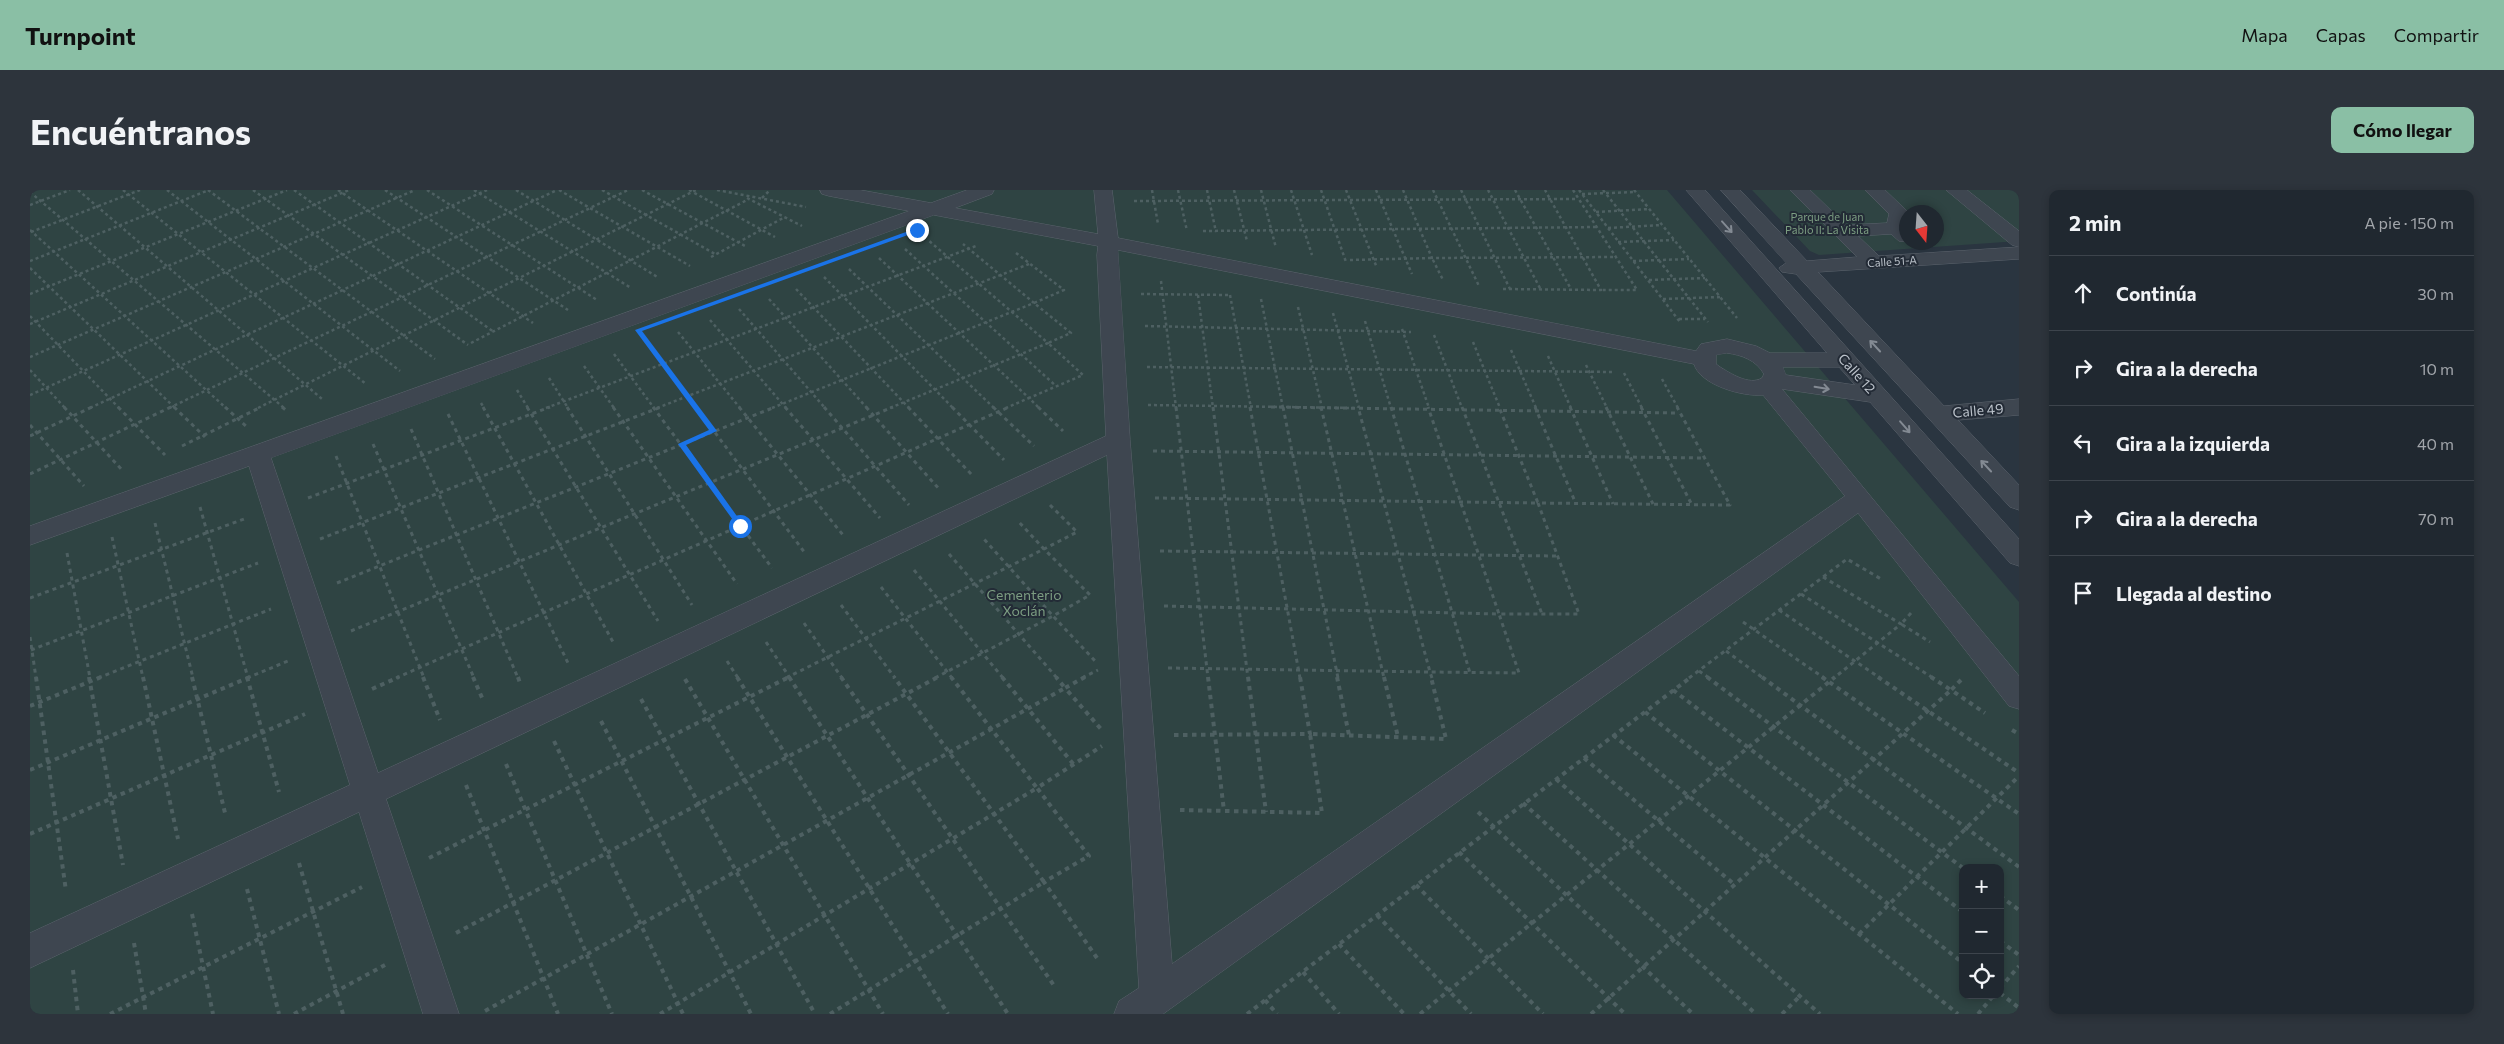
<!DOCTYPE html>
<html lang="es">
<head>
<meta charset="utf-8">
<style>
	:root { --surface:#202830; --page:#2d343c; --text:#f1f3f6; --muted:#a2a6ab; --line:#3d444c; --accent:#8abfa5 }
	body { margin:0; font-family:Commissioner,sans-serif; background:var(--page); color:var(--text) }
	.controls { position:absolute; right:15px; bottom:15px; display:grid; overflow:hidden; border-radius:10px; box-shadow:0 2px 8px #0003 }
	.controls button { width:45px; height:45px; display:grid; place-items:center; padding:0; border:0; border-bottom:1px solid var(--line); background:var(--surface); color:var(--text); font:25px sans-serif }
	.compass { position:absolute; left:1869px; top:15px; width:45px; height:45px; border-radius:50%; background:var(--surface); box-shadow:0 2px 8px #0003; rotate:163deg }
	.stop { position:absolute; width:15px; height:15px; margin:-11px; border:4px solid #1a73e8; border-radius:50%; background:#fff }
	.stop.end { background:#1a73e8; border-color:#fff; box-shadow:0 1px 5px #0008 }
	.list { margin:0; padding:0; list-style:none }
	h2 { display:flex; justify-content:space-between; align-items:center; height:65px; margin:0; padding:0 20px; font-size:21px }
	h2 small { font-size:16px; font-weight:400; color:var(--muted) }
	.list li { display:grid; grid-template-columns:32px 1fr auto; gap:15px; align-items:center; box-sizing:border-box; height:75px; padding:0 20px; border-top:1px solid var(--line) }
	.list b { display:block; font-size:19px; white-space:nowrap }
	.list em { font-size:16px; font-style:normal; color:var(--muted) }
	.icon { flex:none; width:28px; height:28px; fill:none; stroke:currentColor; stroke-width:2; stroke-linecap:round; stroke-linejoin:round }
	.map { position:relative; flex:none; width:1989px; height:824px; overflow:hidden; border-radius:10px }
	header { display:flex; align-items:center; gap:30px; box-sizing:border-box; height:70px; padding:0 25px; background:var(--accent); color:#111 }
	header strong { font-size:24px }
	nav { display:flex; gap:28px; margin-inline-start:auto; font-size:18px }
	.intro { display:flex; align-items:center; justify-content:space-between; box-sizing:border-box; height:120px; padding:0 30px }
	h1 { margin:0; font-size:35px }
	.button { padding:12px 22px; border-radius:10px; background:var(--accent); color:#111; font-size:18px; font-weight:700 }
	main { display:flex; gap:30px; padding:0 30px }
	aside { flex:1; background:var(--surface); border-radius:10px; box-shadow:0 2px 8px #0003 }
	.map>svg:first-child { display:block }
	.green { fill:#2f4443; fill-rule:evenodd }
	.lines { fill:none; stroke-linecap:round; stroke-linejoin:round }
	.minor-casing { stroke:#5c646d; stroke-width:1 }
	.path-far2 { stroke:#4e6062; stroke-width:2.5; stroke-dasharray:3 3; stroke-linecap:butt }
	.path-far1 { stroke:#4e6062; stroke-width:3; stroke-dasharray:4 4; stroke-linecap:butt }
	.path { stroke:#4e6062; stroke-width:4; stroke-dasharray:4.5 4.5; stroke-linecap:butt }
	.minor { fill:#3e4650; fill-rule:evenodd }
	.oneway { stroke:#838a93 }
	.route { fill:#1a73e8 }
	.labels { text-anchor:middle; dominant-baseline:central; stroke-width:4; stroke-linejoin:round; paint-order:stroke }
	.far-park-label { font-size:11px; fill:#7c9d82; stroke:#232b36 }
	.far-street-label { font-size:11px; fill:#bbc2ca; stroke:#232b36 }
	.street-label { font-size:14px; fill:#bbc2ca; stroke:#232b36 }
	.park-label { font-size:14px; fill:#7c9d82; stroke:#232b36 }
</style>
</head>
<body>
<header>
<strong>Turnpoint</strong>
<nav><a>Mapa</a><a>Capas</a><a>Compartir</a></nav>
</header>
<div class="intro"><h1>Encuéntranos</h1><a class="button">Cómo llegar</a></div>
<main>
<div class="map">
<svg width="1989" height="824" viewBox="0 0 1989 824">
	<rect width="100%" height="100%" fill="#2a3540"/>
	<g class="green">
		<path d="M0,0H1637L1989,412V824H0ZM1933,678H1970V805H1933Z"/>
		<path d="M1722,0H1989V51L1789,65L1780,61ZM1876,22H1906V52H1876Z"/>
	</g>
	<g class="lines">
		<g class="minor-casing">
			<g id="minor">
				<path d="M790,0H830L901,13L937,0H964L962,4L925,18L1068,44L1064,0H1082L1088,48L1666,161L1671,154L1697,149L1726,156L1740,163H1797L1656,0H1675L1989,349V376L1980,373L1840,212L1752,199L1989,486V519L1979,516L1828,323L1133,824H1084L1089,811L1109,798L1077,265L356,609L429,824H393L329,622L0,778V743L320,595L219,276L0,355V336L879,21L799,6L792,4ZM904,25L1068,56L1067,65L1076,246L348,583L241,268ZM1088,60L1664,174C1670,195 1713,207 1733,205L1815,306L1142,774L1100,250ZM1697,163C1712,165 1726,170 1734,184L1732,188C1719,196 1700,183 1690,177L1686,174V165ZM1753,177H1809L1825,195L1756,185Z"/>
				<polygon points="1691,0 1710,0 1777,71 1827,67 1760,0 1780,0 1816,35 1857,33 1859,24 1835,0 1855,0 1878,22 1876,22 1878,52 1869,51 1861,44 1828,46 1849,66 1989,57 1982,55 1916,0 1937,0 1989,41 1989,69 1788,82 1914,216 1989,209 1989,225 1928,230 1989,295 1989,320 1980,317 1766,84 1752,82 1749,78 1756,73"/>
			</g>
		</g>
		<g class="path-far2">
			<polyline points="48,0 292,209"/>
			<polyline points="93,0 336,194"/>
			<polyline points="137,0 370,181"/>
			<polyline points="178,0 405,169"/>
			<polyline points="223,0 438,155"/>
			<polyline points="264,0 464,142"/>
			<polyline points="308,0 503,133"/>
			<polyline points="355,0 538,120"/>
			<polyline points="397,0 567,110"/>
			<polyline points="444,0 601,98"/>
			<polyline points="486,0 629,88"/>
			<polyline points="529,0 660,76"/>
			<polyline points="572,0 685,64"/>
			<polyline points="612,0 715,56"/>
			<polyline points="659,0 745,47"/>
			<polyline points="687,0 776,17"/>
			<polyline points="1122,0 1128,34"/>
			<polyline points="1148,0 1157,41"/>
			<polyline points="1177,0 1186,42"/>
			<polyline points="1204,0 1217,51"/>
			<polyline points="1231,0 1246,58"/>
			<polyline points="1261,0 1282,65"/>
			<polyline points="1291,0 1316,72"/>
			<polyline points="1316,0 1347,78"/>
			<polyline points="1346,0 1382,84"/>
			<polyline points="1373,0 1402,68 1586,67"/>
			<polyline points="1403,0 1449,96"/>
			<polyline points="1431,0 1480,99"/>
			<polyline points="1458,0 1511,100"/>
			<polyline points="1485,0 1541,99"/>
			<polyline points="1543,0 1607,100 1571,100"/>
			<polyline points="1549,0 1650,132"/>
			<polyline points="1573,0 1678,132"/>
			<polyline points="1604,0 1707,128"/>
			<polyline points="0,2 254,218"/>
			<polyline points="1552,4 1606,2"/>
			<polyline points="717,8 772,36"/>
			<polyline points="732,8 740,0"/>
			<polyline points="1104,11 1548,9"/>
			<polyline points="0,15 40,0"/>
			<polyline points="1566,22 1620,19"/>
			<polyline points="1578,38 1632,35"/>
			<polyline points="0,40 196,218"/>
			<polyline points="1173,41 1567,37"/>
			<polyline points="1,42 110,0"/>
			<polyline points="1588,52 1644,50"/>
			<polyline points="875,59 1026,196"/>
			<polyline points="986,63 1034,100 1004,113 1041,143 1018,153 1053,185 999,208 1009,218"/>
			<polyline points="681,67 755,27"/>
			<polyline points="849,68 999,208 976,218"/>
			<polyline points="1320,70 1402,68 1413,90"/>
			<polyline points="0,71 179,0"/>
			<polyline points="1603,71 1659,69"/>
			<polyline points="0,78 145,218"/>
			<polyline points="819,79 964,218"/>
			<polyline points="794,87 923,218"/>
			<polyline points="1619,90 1675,88"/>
			<polyline points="1131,91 1146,218"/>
			<polyline points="766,99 879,218"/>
			<polyline points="1473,99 1571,100 1515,0"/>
			<polyline points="0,104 257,0"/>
			<polyline points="1111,104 1198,105"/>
			<polyline points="1168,105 1183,218"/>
			<polyline points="1200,105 1221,218"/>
			<polyline points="739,109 837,218"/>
			<polyline points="1231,109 1253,218"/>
			<polyline points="1633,109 1691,107"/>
			<polyline points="1268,117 1292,218"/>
			<polyline points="709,119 795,218"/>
			<polyline points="1303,123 1329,218"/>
			<polyline points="0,126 89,218"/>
			<polyline points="1649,129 1675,129"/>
			<polyline points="680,130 756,218"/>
			<polyline points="1335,131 1361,218"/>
			<polyline points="0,134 319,0"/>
			<polyline points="1115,136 1381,142"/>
			<polyline points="1372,139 1399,218"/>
			<polyline points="648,142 710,218"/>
			<polyline points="1404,145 1432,218"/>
			<polyline points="617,152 666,218"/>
			<polyline points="1443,152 1470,218"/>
			<polyline points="441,153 719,9"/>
			<polyline points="1481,160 1506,218"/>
			<polyline points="584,164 624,218"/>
			<polyline points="1518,166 1541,218"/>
			<polyline points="0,167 385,0"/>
			<polyline points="1556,175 1577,218"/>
			<polyline points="554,176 584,218"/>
			<polyline points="1117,177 1583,182"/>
			<polyline points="0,180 35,218"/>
			<polyline points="1594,183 1612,218"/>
			<polyline points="519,188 538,218"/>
			<polyline points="1632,189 1648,218"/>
			<polyline points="487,200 498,218"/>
			<polyline points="0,205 457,0"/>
			<polyline points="451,213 454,218"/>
			<polyline points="1118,215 1324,218"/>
			<polyline points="60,218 527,0"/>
			<polyline points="139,218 598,0"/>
			<polyline points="228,218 666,0"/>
			<polyline points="516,218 946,56"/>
			<polyline points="627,218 999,74"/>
			<polyline points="742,218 1004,113 933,54"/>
			<polyline points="860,218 1018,153 898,50"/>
		</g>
		<g class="path-far1">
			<polyline points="34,217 93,281"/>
			<polyline points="88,217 135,265"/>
			<polyline points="144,217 175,247"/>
			<polyline points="195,217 217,237"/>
			<polyline points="252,217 257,221"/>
			<polyline points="453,217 583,452"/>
			<polyline points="497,217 628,431"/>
			<polyline points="537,217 662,415"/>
			<polyline points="583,217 707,394"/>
			<polyline points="623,217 742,378"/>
			<polyline points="666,217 775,363"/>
			<polyline points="709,217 813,345"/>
			<polyline points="755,217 850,328"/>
			<polyline points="794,217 879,315"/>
			<polyline points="836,217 910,300"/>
			<polyline points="878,217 942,285"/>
			<polyline points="922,217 974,270"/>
			<polyline points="963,217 1004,256"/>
			<polyline points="1008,217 1033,241"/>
			<polyline points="1146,217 1178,488"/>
			<polyline points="1183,217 1218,488"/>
			<polyline points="1220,217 1270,488"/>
			<polyline points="1241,217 1649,223"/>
			<polyline points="1253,217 1308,488"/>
			<polyline points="1291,217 1354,488"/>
			<polyline points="1361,217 1440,483"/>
			<polyline points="1432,217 1512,424"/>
			<polyline points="1505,217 1546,314"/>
			<polyline points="1540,217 1583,314"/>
			<polyline points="1576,217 1623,314"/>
			<polyline points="1611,217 1662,315"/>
			<polyline points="418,224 538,473"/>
			<polyline points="0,235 54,296"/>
			<polyline points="381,239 488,488"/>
			<polyline points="0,246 62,217"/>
			<polyline points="343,254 444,488"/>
			<polyline points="152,256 231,217"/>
			<polyline points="1123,261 1674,268"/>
			<polyline points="306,266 394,488"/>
			<polyline points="0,284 141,217"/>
			<polyline points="278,308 520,217"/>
			<polyline points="1125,308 1508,313 1469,217"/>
			<polyline points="1020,315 1047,342 1014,359 1060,405 1023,426 1067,473"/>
			<polyline points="170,317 218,488"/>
			<polyline points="125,333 163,488"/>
			<polyline points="82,347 113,488"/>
			<polyline points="290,349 631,217"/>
			<polyline points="1130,361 1527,366"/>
			<polyline points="37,363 60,488"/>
			<polyline points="919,364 1027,488"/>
			<polyline points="884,380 973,488"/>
			<polyline points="1793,387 1871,434 1804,488"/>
			<polyline points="307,393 745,217"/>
			<polyline points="851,397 922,488"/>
			<polyline points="1771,404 1903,488"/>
			<polyline points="0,408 214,329"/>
			<polyline points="811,415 865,488"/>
			<polyline points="1134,416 1469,424 1398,217"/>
			<polyline points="1749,420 1850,488"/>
			<polyline points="1881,423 1871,434 1900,452"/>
			<polyline points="1713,432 1794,488"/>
			<polyline points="774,433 812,488"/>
			<polyline points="321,441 863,217"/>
			<polyline points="0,447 6,488"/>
			<polyline points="736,452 760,488"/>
			<polyline points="1,460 228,373"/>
			<polyline points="1696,461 1733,488"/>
			<polyline points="697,471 708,488"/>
			<polyline points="1138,478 1400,482 1328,217"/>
			<polyline points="1669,481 1679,488"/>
			<polyline points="68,488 241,419"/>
			<polyline points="217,488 258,471"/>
			<polyline points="366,488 979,217"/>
			<polyline points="756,488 1014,359 988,331"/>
			<polyline points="905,488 1023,426 953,348"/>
			<polyline points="1052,488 1068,480"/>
			<polyline points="1402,488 1400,482 1489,483 1469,424 1549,424 1508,313 1700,315 1647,217"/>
			<polyline points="1659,488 1817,369 1851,389"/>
		</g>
		<g class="path">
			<polyline points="6,487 36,701"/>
			<polyline points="59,487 93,675"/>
			<polyline points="113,487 148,649"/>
			<polyline points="162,487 196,627"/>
			<polyline points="217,487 249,602"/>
			<polyline points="393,487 410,530"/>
			<polyline points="443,487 453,510"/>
			<polyline points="488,487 490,493"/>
			<polyline points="707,487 918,824"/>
			<polyline points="759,487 978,824"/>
			<polyline points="811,487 1025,797"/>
			<polyline points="972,487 1044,575"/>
			<polyline points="1055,487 1035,498 1071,539"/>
			<polyline points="1178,487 1194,621"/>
			<polyline points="1218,487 1236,622"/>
			<polyline points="1307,487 1319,545"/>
			<polyline points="1354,487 1368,547"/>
			<polyline points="1677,487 1933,678"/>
			<polyline points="1732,487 1989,677"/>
			<polyline points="1792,487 1989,624"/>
			<polyline points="1848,487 1989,583"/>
			<polyline points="655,489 853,824"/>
			<polyline points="1931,490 1921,500 1955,523"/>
			<polyline points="342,499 369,487"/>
			<polyline points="1643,500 1933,722"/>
			<polyline points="611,509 785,824"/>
			<polyline points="0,516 71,487"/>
			<polyline points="1615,522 1933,773"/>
			<polyline points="571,531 721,824"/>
			<polyline points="1982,540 1989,544"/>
			<polyline points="1144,545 1280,544 1270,487"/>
			<polyline points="1583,545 1928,824"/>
			<polyline points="524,551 653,824"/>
			<polyline points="1554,568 1705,695"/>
			<polyline points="476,574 582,824"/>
			<polyline points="0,580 220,487"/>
			<polyline points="1526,589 1790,824"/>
			<polyline points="436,595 528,824"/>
			<polyline points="1493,613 1726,824"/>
			<polyline points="1150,620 1292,623 1280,544 1416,549 1401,487"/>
			<polyline points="1448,622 1663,824"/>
			<polyline points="0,644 275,524"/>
			<polyline points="1429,662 1595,824"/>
			<polyline points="399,668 759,487"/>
			<polyline points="269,673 313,824"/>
			<polyline points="1386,695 1513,824"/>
			<polyline points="217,699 249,824"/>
			<polyline points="1970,706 1989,720"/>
			<polyline points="162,724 183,824"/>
			<polyline points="1347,725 1441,824"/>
			<polyline points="426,743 908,487"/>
			<polyline points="1829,744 1989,586"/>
			<polyline points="1970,751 1989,765"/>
			<polyline points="104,753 116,824"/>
			<polyline points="1309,754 1374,824"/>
			<polyline points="1067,768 1014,692 1059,666 1007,598 1072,556"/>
			<polyline points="43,780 48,824"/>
			<polyline points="1273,782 1309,824"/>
			<polyline points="1970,798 1989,776"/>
			<polyline points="1970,803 1989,818"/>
			<polyline points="1235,810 1247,824"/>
			<polyline points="455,821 1035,498 1026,487"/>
			<polyline points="80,824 332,697"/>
			<polyline points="264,824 355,775"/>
			<polyline points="630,824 1007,598 921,487"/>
			<polyline points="800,824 1014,692 864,487"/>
			<polyline points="1217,824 1661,487"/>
			<polyline points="1390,824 1805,487"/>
			<polyline points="1561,824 1921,500 1901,487"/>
			<polyline points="1752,824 1770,806"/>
			<polyline points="1948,824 1964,805"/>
		</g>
		<use href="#minor" class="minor"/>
	</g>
	<defs><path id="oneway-shaft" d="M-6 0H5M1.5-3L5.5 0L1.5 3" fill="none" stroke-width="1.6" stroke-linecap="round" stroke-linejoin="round" transform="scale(1.25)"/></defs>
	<g class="oneway">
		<use href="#oneway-shaft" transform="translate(1697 37) rotate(48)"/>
		<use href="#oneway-shaft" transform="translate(1845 156) rotate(-133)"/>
		<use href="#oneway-shaft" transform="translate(1792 198) rotate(9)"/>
		<use href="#oneway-shaft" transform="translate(1875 237) rotate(49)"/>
		<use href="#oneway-shaft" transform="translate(1956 276) rotate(-133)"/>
	</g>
	<polygon class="route" points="887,38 889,41 612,141 687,241 656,255 714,336 708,337 648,254 679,240 605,140"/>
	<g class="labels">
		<g class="far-park-label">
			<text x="1797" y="26">Parque de Juan<tspan x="1797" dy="13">Pablo II: La Visita</tspan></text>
		</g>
		<g class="far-street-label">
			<text transform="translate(1862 71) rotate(-4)">Calle 51-A</text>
		</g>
		<g class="street-label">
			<text transform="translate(1827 183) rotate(48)">Calle 12</text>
			<text transform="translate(1948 220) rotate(-5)">Calle 49</text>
		</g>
		<g class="park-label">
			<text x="994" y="404">Cementerio<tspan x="994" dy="16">Xoclán</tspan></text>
		</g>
	</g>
</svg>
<div class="controls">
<button>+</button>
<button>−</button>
<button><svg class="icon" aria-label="locate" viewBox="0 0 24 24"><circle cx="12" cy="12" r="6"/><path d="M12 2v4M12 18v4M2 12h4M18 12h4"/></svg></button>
</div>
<svg class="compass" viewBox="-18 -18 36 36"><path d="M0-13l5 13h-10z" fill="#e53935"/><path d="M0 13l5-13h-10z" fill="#a2a6ab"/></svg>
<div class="stop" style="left:710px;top:336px"></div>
<div class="stop end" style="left:887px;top:40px"></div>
</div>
<aside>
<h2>2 min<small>A pie · 150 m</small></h2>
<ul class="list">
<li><svg class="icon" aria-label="ahead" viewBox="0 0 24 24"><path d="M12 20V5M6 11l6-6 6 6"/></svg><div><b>Continúa</b></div><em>30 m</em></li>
<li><svg class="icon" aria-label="right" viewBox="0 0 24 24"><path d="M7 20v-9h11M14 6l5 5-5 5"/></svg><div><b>Gira a la derecha</b></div><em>10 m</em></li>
<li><svg class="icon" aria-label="left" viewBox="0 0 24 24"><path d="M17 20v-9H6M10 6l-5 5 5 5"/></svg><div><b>Gira a la izquierda</b></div><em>40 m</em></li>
<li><svg class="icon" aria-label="right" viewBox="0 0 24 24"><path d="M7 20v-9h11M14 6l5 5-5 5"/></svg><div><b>Gira a la derecha</b></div><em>70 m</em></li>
<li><svg class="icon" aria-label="arrive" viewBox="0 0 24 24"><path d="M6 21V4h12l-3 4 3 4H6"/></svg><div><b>Llegada al destino</b></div></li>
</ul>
</aside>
</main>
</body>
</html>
